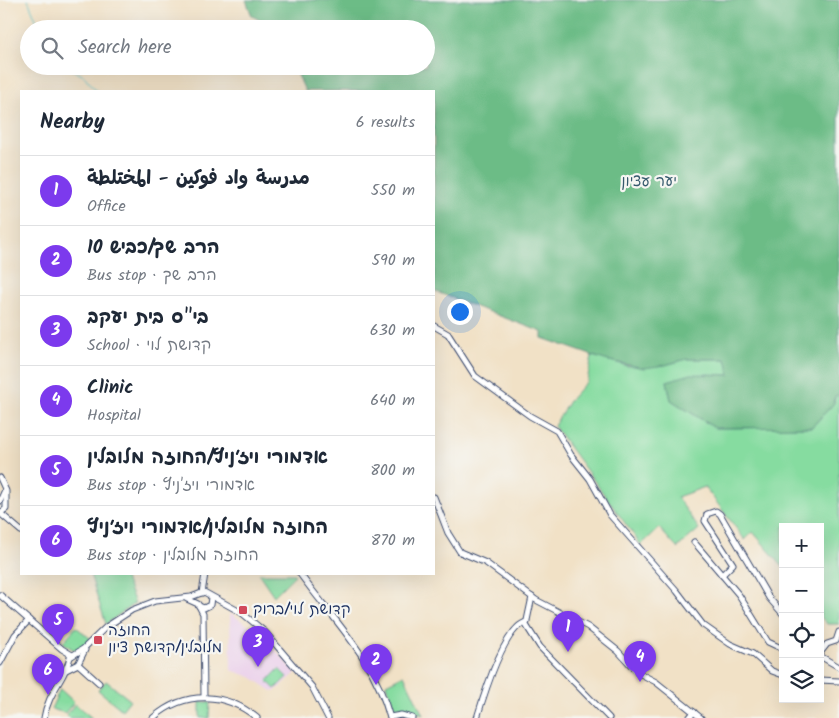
<!DOCTYPE html>
<html lang="en">
<head>
<meta charset="utf-8">
<style>
	:root { --surface:#fff; --page:#f6f6f7; --text:#1f2937; --muted:#747a83; --line:#e0e1e3; --accent:#7c3aed }
	body { margin:0; font-family:Kalam,"Playpen Sans Arabic","Playpen Sans Hebrew",sans-serif; background:var(--page); color:var(--text) }
	.controls { position:absolute; right:15px; bottom:15px; display:grid; overflow:hidden; border-radius:0px; box-shadow:0 5px 20px #0002 }
	.controls button { width:45px; height:45px; display:grid; place-items:center; padding:0; border:0; border-bottom:1px solid var(--line); background:var(--surface); color:var(--text); font:25px sans-serif }
	.you { position:absolute; left:459px; top:311px; width:18px; height:18px; margin:-12px; border:4px solid #fff; border-radius:50%; background:#1a73e8; box-shadow:0 0 0 8px #1a73e833 }
	.badge { display:grid; place-items:center; width:32px; height:32px; border-radius:50%; background:var(--accent); color:#fff; font-size:16px; font-weight:700 }
	.pin { position:absolute; translate:-50% -41px; filter:drop-shadow(0 1px 2px #0008) }
	.pin::after { content:''; position:absolute; top:26px; width:18px; height:15px; background:inherit; clip-path:polygon(0 0,100% 0,50% 100%) }
	.list { margin:0; padding:0; list-style:none }
	h2 { display:flex; justify-content:space-between; align-items:center; height:65px; margin:0; padding:0 20px; font-size:21px }
	h2 small { font-size:16px; font-weight:400; color:var(--muted) }
	.list li { display:grid; grid-template-columns:32px 1fr auto; gap:15px; align-items:center; box-sizing:border-box; height:70px; padding:0 20px; border-top:1px solid var(--line) }
	.list b { display:block; font-size:19px; white-space:nowrap }
	.list p { margin:0; font-size:16px; white-space:nowrap; color:var(--muted) }
	.list em { font-size:16px; font-style:normal; color:var(--muted) }
	.icon { flex:none; width:28px; height:28px; fill:none; stroke:currentColor; stroke-width:2; stroke-linecap:round; stroke-linejoin:round }
	.map { position:relative; flex:none; width:839px; height:718px; overflow:hidden }
	.search { position:absolute; background:var(--surface); box-shadow:0 5px 20px #0002; left:20px; top:20px; width:415px; height:55px; display:flex; align-items:center; gap:12px; box-sizing:border-box; padding:0 18px; border-radius:28px; color:var(--muted); font-size:19px }
	.panel { position:absolute; background:var(--surface); box-shadow:0 5px 20px #0002; left:20px; top:90px; width:415px; height:485px; border-radius:0px }
	.map>svg:first-child { display:block }
	.built { fill:#ebd1eb }
	.green { fill:#86dca0; stroke:#50867f }
	.forest { fill:#6cbc86; stroke:#447672 }
	.lines { fill:none; stroke-linecap:round; stroke-linejoin:round }
	.stream { stroke:#56c3cc; stroke-width:1 }
	.minor-casing { stroke:#3b4a6e; stroke-width:7 }
	.minor { stroke:#fff; stroke-width:5 }
	.poi-dot { fill:#d1495b; stroke:#f6f6f2; stroke-width:2 }
	.labels { text-anchor:middle; dominant-baseline:central; stroke-width:4.5; stroke-linejoin:round; paint-order:stroke }
	.park-label { font-size:15px; fill:#365a6e; stroke:#f6f6f2 }
	.poi-label { font-size:15px; fill:#1b2f5e; stroke:#f6f6f2; text-anchor:start }
</style>
</head>
<body>
<div class="map">
<svg width="839" height="718" viewBox="0 0 839 718">
	<rect width="100%" height="100%" fill="#f6f6f2"/>
	<filter id="ink" filterUnits="userSpaceOnUse"><feTurbulence type="fractalNoise" baseFrequency=".02" numOctaves="2"/><feDisplacementMap in="SourceGraphic" scale="10" xChannelSelector="R" yChannelSelector="G"/><feConvolveMatrix kernelMatrix="1 2 1 2 8 2 1 2 1" color-interpolation-filters="sRGB"/></filter>
	<filter id="wash" filterUnits="userSpaceOnUse"><feTurbulence type="fractalNoise" baseFrequency=".0096" numOctaves="4" result="noise"/><feDisplacementMap in="SourceGraphic" scale="20" xChannelSelector="R" yChannelSelector="G"/><feGaussianBlur stdDeviation="1.12" result="paint"/><feColorMatrix in="noise" values="0 0 0 0 0 0 0 0 0 0 0 0 0 0 0 0 0 1.4 0 .05"/><feComposite in="paint" operator="in"/></filter>
	<g filter="url(#wash)">
		<rect width="100%" height="100%" fill="#f1e1c6"/>
		<polygon class="built" points="230,613 261,634 296,673 274,692 251,677 231,670"/>
		<g class="green">
			<polygon points="592,356 628,366 665,365 687,359 726,359 730,375 706,374 667,381 671,400 715,428 812,427 834,403 835,396 839,395 839,624 827,624 820,616 820,527 783,527 783,567 753,532 745,540 705,487 677,497 699,529 677,548 659,528 641,545 554,426 569,401 587,381"/>
			<polygon points="90,574 123,574 135,603 106,624"/>
			<polygon points="259,574 294,574 295,575 274,596"/>
			<path d="M76,627L91,639C78,650 78,655 63,642Z"/>
			<polygon points="279,669 287,677 275,689 267,681"/>
			<polygon points="404,675 423,715 412,710 394,707 386,684"/>
			<polygon points="106,681 130,700 122,710 98,690"/>
			<polygon points="60,689 74,702 65,713 51,709"/>
			<polygon points="200,702 210,702 209,718 200,718"/>
			<polygon points="75,704 92,718 70,718 66,715"/>
		</g>
		<polygon class="forest" points="246,0 839,0 839,395 835,396 834,403 812,427 715,428 671,400 667,381 691,374 730,375 726,359 687,359 665,365 644,368 605,360 542,338 542,332 434,291 434,91 305,91 294,66 426,66 426,29 278,29 252,16"/>
		<g class="lines">
			<g class="stream">
				<polyline points="28,0 40,29"/>
				<polyline points="65,66 84,76 97,91"/>
			</g>
		</g>
	</g>
	<g filter="url(#ink)">
		<g class="lines">
			<g class="minor-casing">
				<g id="minor">
					<polyline points="434,326 448,334 475,376 530,416 557,431 571,455 590,479 610,515 677,591 703,625 730,644 753,654 772,671 783,675"/>
					<polyline points="0,478 6,491 6,509 0,513"/>
					<polyline points="434,497 448,533 460,552 486,563 536,600 588,627 618,651 637,672 656,682 701,718"/>
					<polyline points="0,501 5,490"/>
					<polyline points="0,513 21,531"/>
					<polyline points="694,542 739,595 768,642 783,649"/>
					<path d="M300,574C335,622 374,658 390,718"/>
					<polyline points="722,575 733,564 705,521 707,514 716,511 720,514 769,598 783,614"/>
					<polyline points="202,593 205,574"/>
					<polyline points="0,595 62,649 72,655"/>
					<polyline points="532,597 526,625 540,647 609,718"/>
					<polyline points="187,599 198,604 203,614 204,697"/>
					<polyline points="199,606 204,608 210,605 211,597"/>
					<polyline points="820,653 827,644 836,641 839,632"/>
					<polyline points="820,656 839,667"/>
					<polyline points="0,663 15,635 29,620"/>
					<polyline points="78,664 99,683"/>
					<polyline points="66,670 78,664 85,650"/>
					<polyline points="820,680 839,681"/>
					<polyline points="390,717 401,715 412,718"/>
					<path d="M44,718C48,692 66,678 70,657L83,649L106,627L132,610L155,601L191,597L204,592L242,613L265,632L312,687L328,718"/>
					<path d="M153,718C185,690 226,692 257,718"/>
					<path d="M477,718C483,698 505,625 527,622"/>
					<polyline points="689,718 694,712"/>
				</g>
			</g>
			<use href="#minor" class="minor"/>
		</g>
	</g>
	<g class="poi-dot">
		<rect x="238" y="605" width="10" height="10" rx="2.5"/>
		<rect x="93" y="635" width="10" height="10" rx="2.5"/>
	</g>
	<g class="labels">
		<g class="park-label">
			<text x="649" y="182">יער עציון</text>
		</g>
		<g class="poi-label">
			<text x="253" y="610">קדושת לוי/ברוק</text>
			<text x="108" y="631">החוזה<tspan x="108" dy="17">מלובלין/קדושת ציון</tspan></text>
		</g>
	</g>
</svg>
<div class="controls">
<button>+</button>
<button>−</button>
<button><svg class="icon" aria-label="locate" viewBox="0 0 24 24"><circle cx="12" cy="12" r="6"/><path d="M12 2v4M12 18v4M2 12h4M18 12h4"/></svg></button>
<button><svg class="icon" aria-label="layers" viewBox="0 0 24 24"><path d="M12 4l9 5-9 5-9-5zM3 14l9 5 9-5"/></svg></button>
</div>
<div class="you"></div>
<div class="pin badge" style="left:568px;top:652px">1</div>
<div class="pin badge" style="left:376px;top:685px">2</div>
<div class="pin badge" style="left:258px;top:667px">3</div>
<div class="pin badge" style="left:640px;top:682px">4</div>
<div class="pin badge" style="left:58px;top:645px">5</div>
<div class="pin badge" style="left:48px;top:695px">6</div>
<div class="search"><svg class="icon" aria-label="search" viewBox="0 0 24 24"><circle cx="10" cy="10" r="6"/><path d="M15 15l6 6"/></svg>Search here</div>
<section class="panel">
<h2>Nearby<small>6 results</small></h2>
<ul class="list">
<li><span class="badge">1</span><div><b>مدرسة واد فوكين - المختلطة</b><p>Office</p></div><em>550 m</em></li>
<li><span class="badge">2</span><div><b>הרב שך/כביש 10</b><p>Bus stop · הרב שך</p></div><em>590 m</em></li>
<li><span class="badge">3</span><div><b>בי&quot;ס בית יעקב</b><p>School · קדושת לוי</p></div><em>630 m</em></li>
<li><span class="badge">4</span><div><b>Clinic</b><p>Hospital</p></div><em>640 m</em></li>
<li><span class="badge">5</span><div><b>אדמורי ויז׳ניץ/החוזה מלובלין</b><p>Bus stop · אדמורי ויז'ניץ</p></div><em>800 m</em></li>
<li><span class="badge">6</span><div><b>החוזה מלובלין/אדמורי ויז׳ניץ</b><p>Bus stop · החוזה מלובלין</p></div><em>870 m</em></li>
</ul>
</section>
</div>
</body>
</html>
